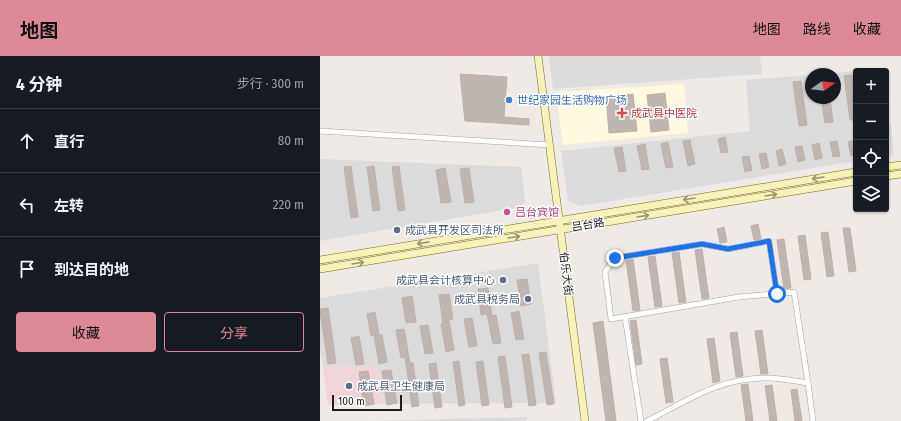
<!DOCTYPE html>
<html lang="zh">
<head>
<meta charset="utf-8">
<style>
	:root { --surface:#171b24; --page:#20242c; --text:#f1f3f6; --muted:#9ea1a6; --line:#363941; --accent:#de8997 }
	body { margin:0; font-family:"Fira Sans Condensed","Noto Sans SC",sans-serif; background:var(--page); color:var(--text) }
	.controls { position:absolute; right:12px; top:12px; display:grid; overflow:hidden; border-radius:4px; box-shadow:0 1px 3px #0004 }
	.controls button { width:36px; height:36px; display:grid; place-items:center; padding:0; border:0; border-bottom:1px solid var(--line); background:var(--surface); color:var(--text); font:20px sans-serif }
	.compass { position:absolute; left:485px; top:12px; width:36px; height:36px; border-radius:50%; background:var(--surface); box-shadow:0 1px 3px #0004; rotate:76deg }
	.scale { position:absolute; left:12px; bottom:10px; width:70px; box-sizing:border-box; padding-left:4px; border:2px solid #1e1e1e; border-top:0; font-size:11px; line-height:14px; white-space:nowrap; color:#1e1e1e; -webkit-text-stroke:3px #fff; paint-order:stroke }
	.stop { position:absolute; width:12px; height:12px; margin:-9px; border:3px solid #1a73e8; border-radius:50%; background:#fff }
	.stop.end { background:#1a73e8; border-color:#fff; box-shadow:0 1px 4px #0008 }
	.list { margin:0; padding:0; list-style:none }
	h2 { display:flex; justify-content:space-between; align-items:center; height:52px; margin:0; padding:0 16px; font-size:17px }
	h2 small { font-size:13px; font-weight:400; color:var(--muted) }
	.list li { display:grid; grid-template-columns:26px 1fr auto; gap:12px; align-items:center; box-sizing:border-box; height:64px; padding:0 16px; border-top:1px solid var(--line) }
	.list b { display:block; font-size:15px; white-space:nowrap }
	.list em { font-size:13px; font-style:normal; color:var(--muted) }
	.actions { display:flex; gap:8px; padding:12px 16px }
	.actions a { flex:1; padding:9px 0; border:1px solid var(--accent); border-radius:4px; text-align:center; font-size:14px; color:var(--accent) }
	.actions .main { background:var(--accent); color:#111 }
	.icon { flex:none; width:22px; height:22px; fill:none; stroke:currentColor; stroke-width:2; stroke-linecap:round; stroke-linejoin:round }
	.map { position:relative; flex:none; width:581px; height:365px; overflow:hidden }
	header { display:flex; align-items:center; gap:24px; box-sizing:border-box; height:56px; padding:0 20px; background:var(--accent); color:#111 }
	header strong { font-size:19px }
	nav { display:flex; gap:22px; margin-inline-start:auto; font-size:14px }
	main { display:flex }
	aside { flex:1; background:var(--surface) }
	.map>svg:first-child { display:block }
	.residential { fill:#dcdbdc }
	.commercial { fill:#efd5d7 }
	.education { fill:#fef9df }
	.building { fill:#bfb5b1; stroke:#c0afa8 }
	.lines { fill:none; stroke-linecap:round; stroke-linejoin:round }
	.minor-casing { stroke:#a2a2a2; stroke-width:6 }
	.secondary-casing { stroke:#726f09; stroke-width:8 }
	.minor { stroke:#fff; stroke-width:5 }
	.secondary { stroke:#f7f2bb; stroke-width:7 }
	.oneway { stroke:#959374 }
	.route { stroke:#1a73e8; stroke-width:5 }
	.shop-dot { fill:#3f7fe0; stroke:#fff; stroke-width:1.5 }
	.health-dot { fill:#e0444e; stroke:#fff; stroke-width:1.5 }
	.hotel-dot { fill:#d1479c; stroke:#fff; stroke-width:1.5 }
	.service-dot { fill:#5c6f8a; stroke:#fff; stroke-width:1.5 }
	.labels { text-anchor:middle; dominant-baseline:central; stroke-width:3; stroke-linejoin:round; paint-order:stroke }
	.shop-label { font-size:11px; fill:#366cbe; stroke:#fff; text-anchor:start }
	.health-label { font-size:11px; fill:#be3a42; stroke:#fff; text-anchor:start }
	.hotel-label { font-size:11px; fill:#b23c85; stroke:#fff; text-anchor:start }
	.street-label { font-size:11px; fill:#1e1e1e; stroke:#fff }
	.service-label { font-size:11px; fill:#4e5e75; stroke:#fff; text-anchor:start }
</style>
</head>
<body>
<header>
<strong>地图</strong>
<nav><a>地图</a><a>路线</a><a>收藏</a></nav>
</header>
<main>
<aside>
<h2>4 分钟<small>步行 · 300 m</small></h2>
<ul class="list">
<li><svg class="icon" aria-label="ahead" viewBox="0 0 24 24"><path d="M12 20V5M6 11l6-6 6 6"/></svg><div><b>直行</b></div><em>80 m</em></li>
<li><svg class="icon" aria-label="left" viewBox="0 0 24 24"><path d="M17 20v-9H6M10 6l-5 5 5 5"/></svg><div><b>左转</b></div><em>220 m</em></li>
<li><svg class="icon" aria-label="arrive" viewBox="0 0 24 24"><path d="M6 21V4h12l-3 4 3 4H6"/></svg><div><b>到达目的地</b></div></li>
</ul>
<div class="actions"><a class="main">收藏</a><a>分享</a></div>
</aside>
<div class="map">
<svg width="581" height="365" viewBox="0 0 581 365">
	<rect width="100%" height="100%" fill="#efeae5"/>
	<g class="residential">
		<polygon points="229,0 440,0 442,18 233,33"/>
		<polygon points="536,15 536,105 261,150 248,145 241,95 430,75 426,24 491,19 491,42 515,42 515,18 501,18"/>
		<polygon points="571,67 574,99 566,100 566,68"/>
		<polygon points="0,103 201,111 205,145 200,151 0,185"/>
		<polygon points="218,207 236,347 64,348 57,310 3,311 0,293 0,242"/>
		<polygon points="207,361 207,365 46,365"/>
	</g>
	<polygon class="commercial" points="57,310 64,348 8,349 3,311"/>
	<polygon class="education" points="364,28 368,77 243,89 236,36"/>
	<g class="building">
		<polygon points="140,18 187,21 184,61 209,63 209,69 145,65"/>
		<polygon points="532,19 536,51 536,64 530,64 524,20"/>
		<polygon points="481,25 487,69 479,70 473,26"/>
		<polygon points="345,37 349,74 331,76 327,39"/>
		<polygon points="313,38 317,75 289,77 286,41"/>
		<polygon points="501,42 510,42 513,66 505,67"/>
		<polygon points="405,81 408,96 401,97 398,83"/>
		<polygon points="370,84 375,108 368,110 363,85"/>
		<polygon points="535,84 536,99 531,100 528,86"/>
		<polygon points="517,85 520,100 513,101 510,86"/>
		<polygon points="348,86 353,111 346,112 341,88"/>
		<polygon points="499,87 502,102 495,104 492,89"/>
		<polygon points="325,88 329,113 322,114 317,90"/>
		<polygon points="482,90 485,104 478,106 475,91"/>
		<polygon points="302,91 306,115 299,116 294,92"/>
		<polygon points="462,93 466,108 459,110 456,95"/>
		<polygon points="446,97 449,111 442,113 439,98"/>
		<polygon points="429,100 432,114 425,116 422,101"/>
		<polygon points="31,110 38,161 31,162 24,111"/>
		<polygon points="54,110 60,154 53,155 47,111"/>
		<polygon points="79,110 85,154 78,155 72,111"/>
		<polygon points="125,112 131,146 121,147 116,114"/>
		<polygon points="149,112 154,146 145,147 140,113"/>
		<polygon points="438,168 441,183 434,184 431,170"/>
		<polygon points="404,171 407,186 400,187 397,173"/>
		<polygon points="523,172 530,172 536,215 529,216"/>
		<polygon points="508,176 514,220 507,221 501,177"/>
		<polygon points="485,179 491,223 484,224 478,180"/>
		<polygon points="464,183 471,232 464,233 457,184"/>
		<polygon points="382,193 389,242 382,243 375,194"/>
		<polygon points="359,196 366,246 359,247 352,197"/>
		<polygon points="335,200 342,250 335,251 328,201"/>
		<polygon points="313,203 320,254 313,255 306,204"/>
		<polygon points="207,223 211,248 201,250 197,224"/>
		<polygon points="168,232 172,260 176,259 181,287 173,288 167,258 161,259 158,233"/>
		<polygon points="129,238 133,263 129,264 134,294 126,296 121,268 123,268 119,239"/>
		<polygon points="92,240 96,266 86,267 82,242"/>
		<polygon points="8,252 16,307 8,308 0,256 0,253"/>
		<polygon points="199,255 204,283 196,284 191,257"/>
		<polygon points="55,256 59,279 62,279 67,306 59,308 54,279 51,280 47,258"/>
		<polygon points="152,262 157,290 149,291 144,263"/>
		<polygon points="316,264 322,308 316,309 310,265"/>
		<polygon points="283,265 296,365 286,365 273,267"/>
		<polygon points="108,269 113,297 105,298 100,270"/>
		<polygon points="84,273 90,307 93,307 99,350 92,351 85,301 81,302 76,274"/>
		<polygon points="442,274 448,318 441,318 435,275"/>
		<polygon points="417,276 423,320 416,321 410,277"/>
		<polygon points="39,280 44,308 36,309 31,282"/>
		<polygon points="394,282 400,325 393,327 387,283"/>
		<polygon points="226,296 234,348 227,349 219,297"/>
		<polygon points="209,298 216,349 209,350 202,299"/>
		<polygon points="185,300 192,351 185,352 178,301"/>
		<polygon points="347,302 353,346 346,347 340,303"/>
		<polygon points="139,305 145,349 139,350 133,306"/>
		<polygon points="163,305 169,349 162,350 156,306"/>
		<polygon points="116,307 122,351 115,352 109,308"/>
		<polygon points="71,314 77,347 67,349 62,315"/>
		<polygon points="48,315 54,348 44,350 39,316"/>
		<polygon points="428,328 433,365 426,365 421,329"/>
		<polygon points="452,329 457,365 450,365 445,330"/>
		<polygon points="477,333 482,365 475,365 471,334"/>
	</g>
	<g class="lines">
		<g class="minor-casing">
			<g id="minor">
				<polyline points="0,75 230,89"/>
				<polyline points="457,238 449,185 409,193 382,188 295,202 285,216 291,263 419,241 474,236 488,327"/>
				<polyline points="305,261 321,365"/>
				<path d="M327,365C367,345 400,321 448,322C461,322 475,325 488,327L493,365"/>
			</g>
		</g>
		<g class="secondary-casing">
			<g id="secondary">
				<polyline points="218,0 265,365"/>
				<polyline points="566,111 581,109"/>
				<polyline points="566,120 581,118"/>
				<polyline points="0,204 536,116"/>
				<polyline points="0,213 536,125"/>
			</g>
		</g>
		<use href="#minor" class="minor"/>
		<use href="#secondary" class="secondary"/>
	</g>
	<defs><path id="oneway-shaft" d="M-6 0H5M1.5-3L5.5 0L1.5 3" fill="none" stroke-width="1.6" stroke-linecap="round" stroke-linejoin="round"/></defs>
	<g class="oneway">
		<use href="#oneway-shaft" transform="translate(498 122) rotate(171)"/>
		<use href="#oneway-shaft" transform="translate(451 139) rotate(-9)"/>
		<use href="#oneway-shaft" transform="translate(369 143) rotate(171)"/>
		<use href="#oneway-shaft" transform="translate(323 160) rotate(-9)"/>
		<use href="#oneway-shaft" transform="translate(194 181) rotate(-9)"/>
		<use href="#oneway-shaft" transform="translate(103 187) rotate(171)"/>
		<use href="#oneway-shaft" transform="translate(38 207) rotate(-9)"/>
	</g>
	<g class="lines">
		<polyline class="route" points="295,202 382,188 408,193 449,185 457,238"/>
	</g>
	<circle class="shop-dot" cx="189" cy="44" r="4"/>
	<path class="health-dot" d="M300 51h4v4h4v4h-4v4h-4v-4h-4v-4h4z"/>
	<circle class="hotel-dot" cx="187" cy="156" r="4"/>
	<g class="service-dot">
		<circle cx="77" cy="174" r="4"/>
		<circle cx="183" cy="224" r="4"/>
		<circle cx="208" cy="243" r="4"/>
		<circle cx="29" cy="330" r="4"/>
	</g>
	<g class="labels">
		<g class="shop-label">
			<text x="197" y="44">世纪家园生活购物广场</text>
		</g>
		<g class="health-label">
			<text x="311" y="57">成武县中医院</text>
		</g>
		<g class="hotel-label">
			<text x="195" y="156">吕台宾馆</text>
		</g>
		<g class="street-label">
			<text transform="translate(268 169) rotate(-9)">吕台路</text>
			<text transform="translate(246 218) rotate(83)">伯乐大街</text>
		</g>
		<g class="service-label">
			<text x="85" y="174">成武县开发区司法所</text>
			<text x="175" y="224" text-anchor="end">成武县会计核算中心</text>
			<text x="200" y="243" text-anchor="end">成武县税务局</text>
			<text x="37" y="330">成武县卫生健康局</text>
		</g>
	</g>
</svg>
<div class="controls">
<button>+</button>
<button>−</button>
<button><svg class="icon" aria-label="locate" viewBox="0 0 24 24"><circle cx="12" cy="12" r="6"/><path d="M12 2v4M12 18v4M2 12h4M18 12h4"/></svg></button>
<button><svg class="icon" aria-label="layers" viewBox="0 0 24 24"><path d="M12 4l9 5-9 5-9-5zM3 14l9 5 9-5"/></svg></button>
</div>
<svg class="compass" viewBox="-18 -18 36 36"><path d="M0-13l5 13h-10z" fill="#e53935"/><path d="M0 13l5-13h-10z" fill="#9ea1a6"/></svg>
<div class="scale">100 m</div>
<div class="stop" style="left:457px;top:238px"></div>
<div class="stop end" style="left:295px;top:202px"></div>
</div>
</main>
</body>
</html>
